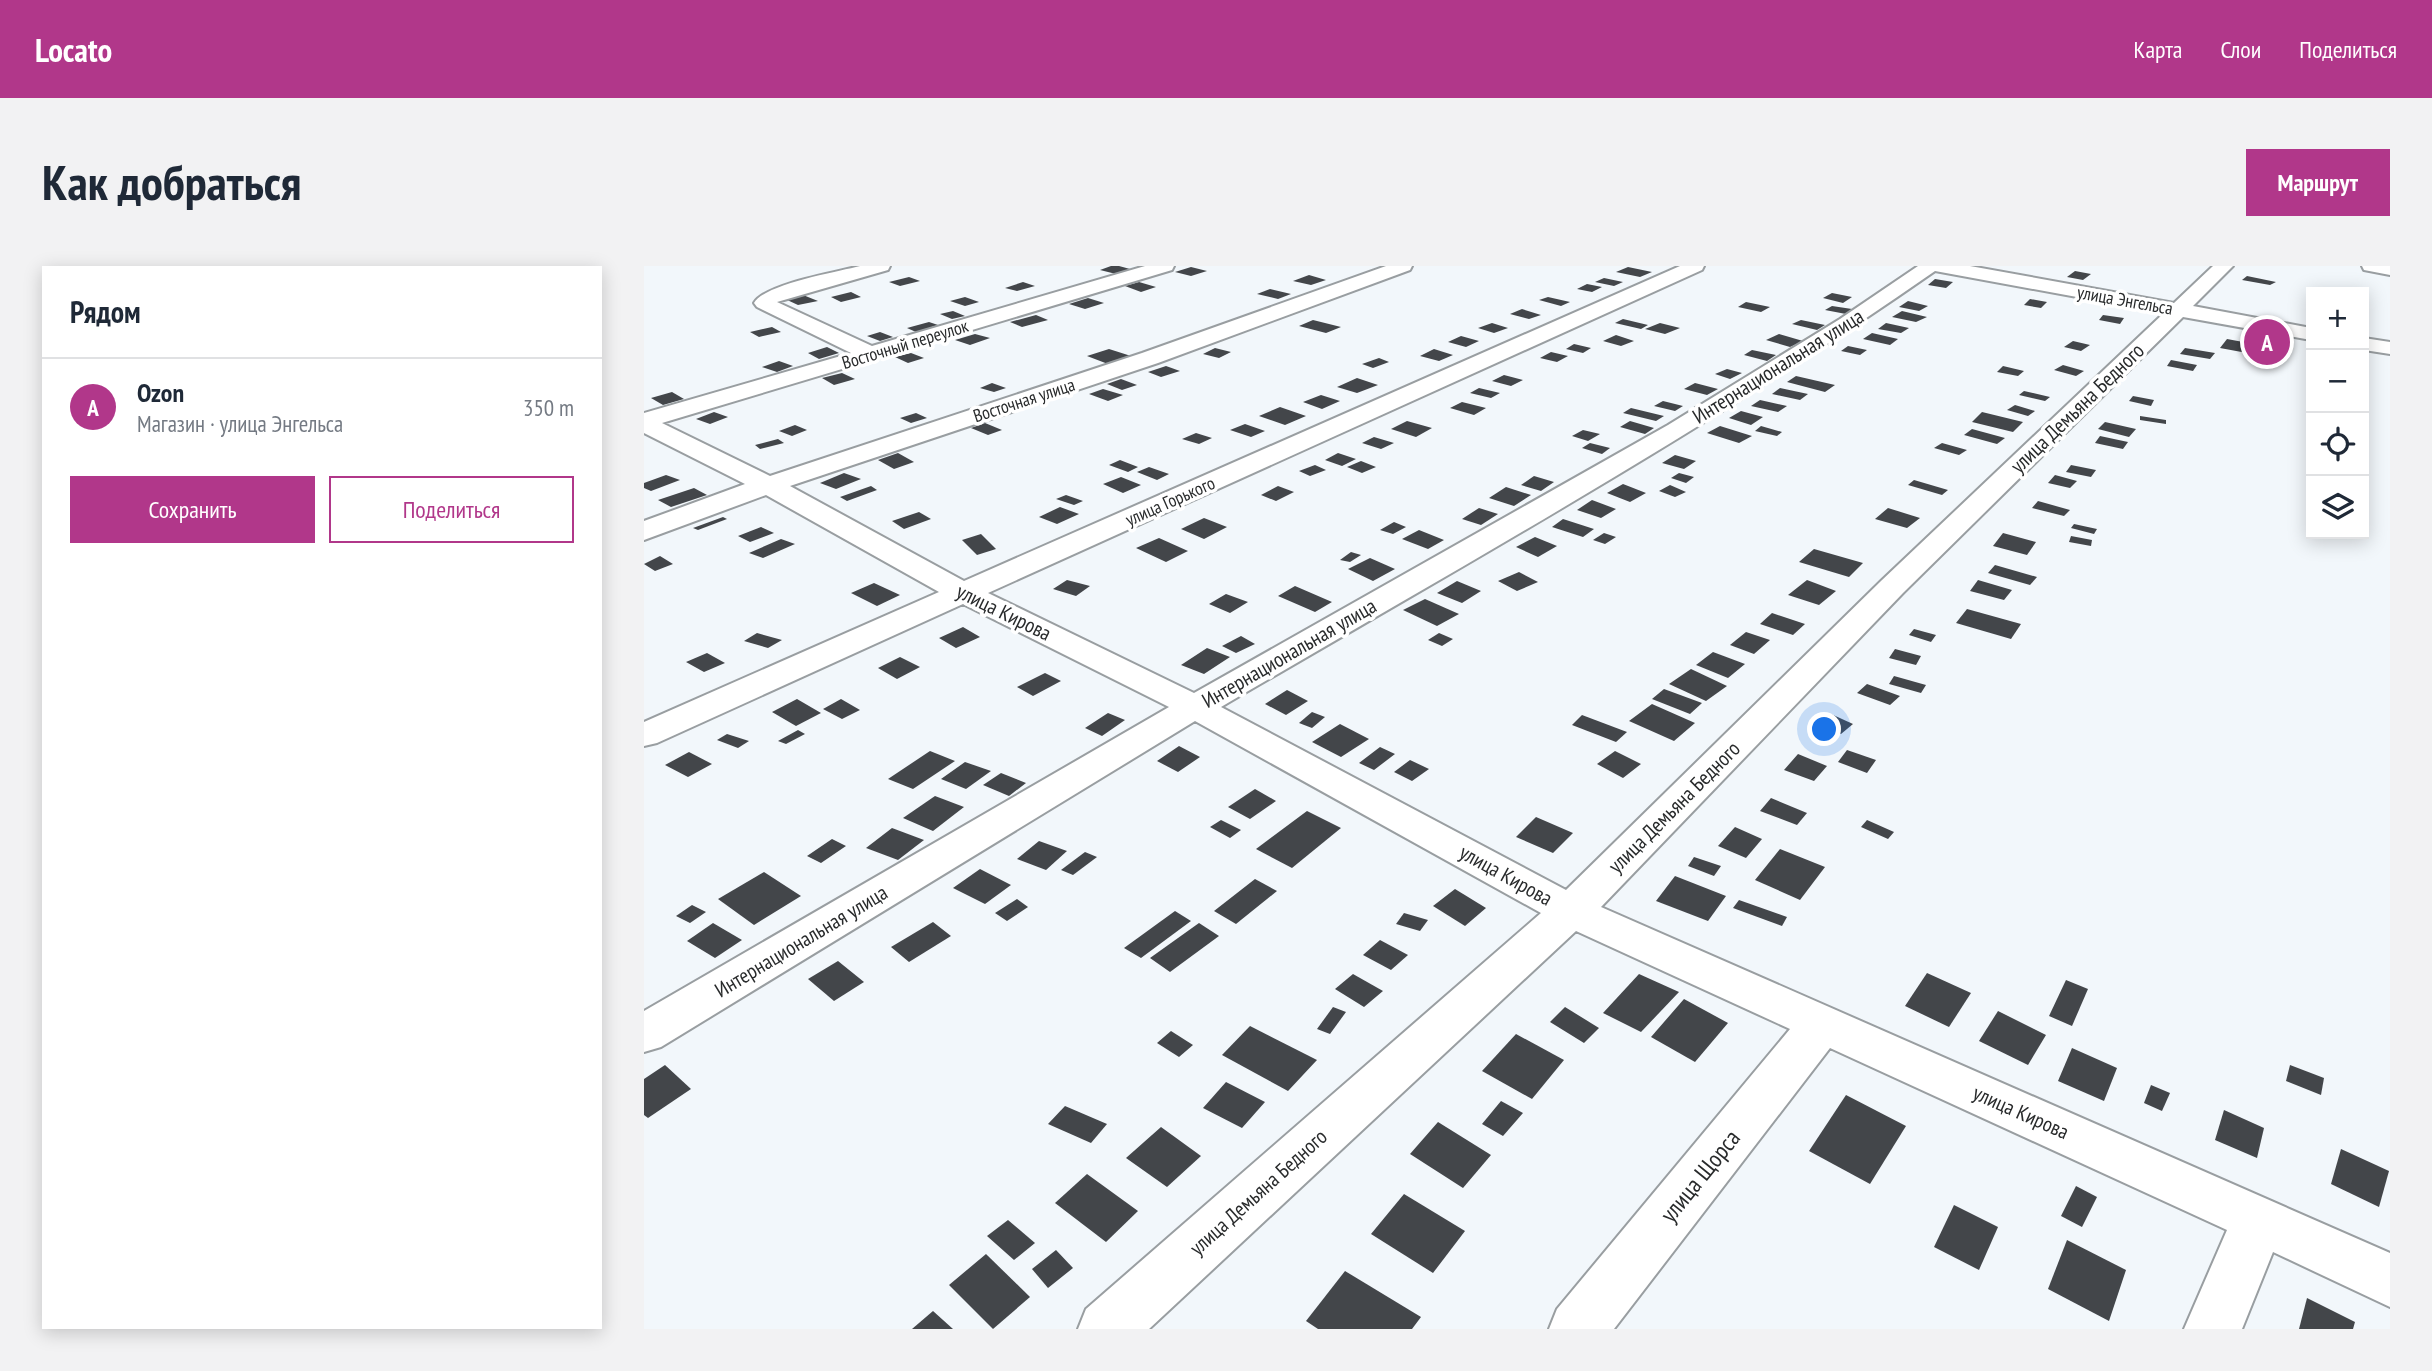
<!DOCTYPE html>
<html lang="ru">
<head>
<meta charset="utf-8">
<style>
	:root { --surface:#fff; --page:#f2f2f3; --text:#1f2937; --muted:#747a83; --line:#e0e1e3; --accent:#b1378a }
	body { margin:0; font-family:"PT Sans Narrow",sans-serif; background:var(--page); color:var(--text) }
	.controls { position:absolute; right:21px; top:21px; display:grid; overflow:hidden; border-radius:0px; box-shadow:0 4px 18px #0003 }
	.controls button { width:63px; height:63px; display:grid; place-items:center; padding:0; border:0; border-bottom:2px solid var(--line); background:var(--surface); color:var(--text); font:35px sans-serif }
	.you { position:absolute; left:1181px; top:464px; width:24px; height:24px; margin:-18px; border:5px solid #fff; border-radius:50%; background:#1a73e8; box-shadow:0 0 0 10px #1a73e833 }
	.badge { display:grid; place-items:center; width:46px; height:46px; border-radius:50%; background:var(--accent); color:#fff; font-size:23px; font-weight:700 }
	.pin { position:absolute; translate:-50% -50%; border:4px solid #fff; box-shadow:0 2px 7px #0006 }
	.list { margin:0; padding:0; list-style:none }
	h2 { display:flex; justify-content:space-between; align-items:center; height:91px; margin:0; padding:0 28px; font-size:30px }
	h2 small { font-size:23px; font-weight:400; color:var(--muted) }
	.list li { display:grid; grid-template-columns:46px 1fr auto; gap:21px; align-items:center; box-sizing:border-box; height:98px; padding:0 28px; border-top:2px solid var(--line) }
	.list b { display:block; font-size:26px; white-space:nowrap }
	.list p { margin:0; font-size:23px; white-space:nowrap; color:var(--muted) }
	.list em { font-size:23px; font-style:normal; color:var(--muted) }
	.actions { display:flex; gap:14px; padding:21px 28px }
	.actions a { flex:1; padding:16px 0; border:2px solid var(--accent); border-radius:0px; text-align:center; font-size:24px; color:var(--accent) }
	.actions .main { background:var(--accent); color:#fff }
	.icon { flex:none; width:38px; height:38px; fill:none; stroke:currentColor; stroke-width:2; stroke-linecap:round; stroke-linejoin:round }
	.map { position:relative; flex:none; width:1746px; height:1063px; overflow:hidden; border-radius:0px }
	header { display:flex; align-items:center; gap:42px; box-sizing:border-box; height:98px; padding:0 35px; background:var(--accent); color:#fff }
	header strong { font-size:33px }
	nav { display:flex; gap:38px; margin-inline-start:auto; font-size:24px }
	.intro { display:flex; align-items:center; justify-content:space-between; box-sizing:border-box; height:168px; padding:0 42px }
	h1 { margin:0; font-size:49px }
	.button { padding:18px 32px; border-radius:0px; background:var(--accent); color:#fff; font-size:24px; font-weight:700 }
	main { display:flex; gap:42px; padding:0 42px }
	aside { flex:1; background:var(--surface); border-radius:0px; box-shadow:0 4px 18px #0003 }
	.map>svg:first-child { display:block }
	.building { fill:#43464a }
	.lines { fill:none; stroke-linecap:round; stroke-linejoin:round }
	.minor-casing { stroke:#999ea1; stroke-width:4 }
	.minor { fill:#fff; fill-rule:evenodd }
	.labels { text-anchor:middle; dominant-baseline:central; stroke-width:7; stroke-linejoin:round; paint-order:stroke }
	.far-street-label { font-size:18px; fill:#292b2c; stroke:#fff }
	.street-label { font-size:21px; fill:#292b2c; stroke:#fff }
	.near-street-label { font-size:24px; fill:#292b2c; stroke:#fff }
</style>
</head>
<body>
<header>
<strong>Locato</strong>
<nav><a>Карта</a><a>Слои</a><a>Поделиться</a></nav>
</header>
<div class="intro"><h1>Как добраться</h1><a class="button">Маршрут</a></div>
<main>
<aside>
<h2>Рядом<small></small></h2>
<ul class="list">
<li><span class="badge">A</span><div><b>Ozon</b><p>Магазин · улица Энгельса</p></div><em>350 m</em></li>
</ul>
<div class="actions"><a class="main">Сохранить</a><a>Поделиться</a></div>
</aside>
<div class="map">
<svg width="1746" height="1063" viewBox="0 0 1746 1063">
	<rect width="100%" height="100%" fill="#f2f7fb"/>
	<g class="building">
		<polygon points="467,0 475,0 486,3 472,8 456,4"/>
		<polygon points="547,1 563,5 547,10 531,6"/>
		<polygon points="984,1 1008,6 996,11 972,6"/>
		<polygon points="1431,5 1447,8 1439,14 1423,11"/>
		<polygon points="665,9 682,14 667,19 649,15"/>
		<polygon points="1603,10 1632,16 1626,19 1598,14"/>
		<polygon points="265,11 276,15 256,20 245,16"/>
		<polygon points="960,12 979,16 970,20 951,16"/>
		<polygon points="1291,13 1309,16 1302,22 1284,19"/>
		<polygon points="379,16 391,20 373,25 361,22"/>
		<polygon points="495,16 512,21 497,26 481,20"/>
		<polygon points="943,18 958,21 948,26 933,23"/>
		<polygon points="626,23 647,28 634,33 613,28"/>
		<polygon points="207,26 217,31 197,36 187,31"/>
		<polygon points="1188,27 1208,31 1199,37 1179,32"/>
		<polygon points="159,29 174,35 154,39 141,33"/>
		<polygon points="321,31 335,36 321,40 306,35"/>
		<polygon points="904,31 926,36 917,40 895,34"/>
		<polygon points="444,32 460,37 441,43 425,38"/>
		<polygon points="1386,33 1403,36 1397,42 1380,39"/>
		<polygon points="1264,35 1284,40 1275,45 1255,41"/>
		<polygon points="1102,36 1126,41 1117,46 1094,41"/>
		<polygon points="1188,40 1208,43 1202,48 1181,44"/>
		<polygon points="878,43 897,49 885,53 866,48"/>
		<polygon points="309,45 321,50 308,53 296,48"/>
		<polygon points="1258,45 1283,51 1272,56 1248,51"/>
		<polygon points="392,49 404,54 378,61 366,56"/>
		<polygon points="1459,49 1480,52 1476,58 1455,54"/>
		<polygon points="979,53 1004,59 997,63 971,57"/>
		<polygon points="669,54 697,61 682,67 655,60"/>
		<polygon points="1157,54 1181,59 1173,64 1148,58"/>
		<polygon points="285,56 294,59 272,66 263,62"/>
		<polygon points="848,57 864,62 850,67 834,62"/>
		<polygon points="1016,57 1036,62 1021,68 1001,63"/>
		<polygon points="1242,57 1265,62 1257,67 1234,63"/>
		<polygon points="128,61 137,66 115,71 106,66"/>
		<polygon points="236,66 249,71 236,75 223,70"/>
		<polygon points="1228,67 1254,73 1246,79 1219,73"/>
		<polygon points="331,68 346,72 326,79 311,74"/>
		<polygon points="1135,68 1159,75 1146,81 1122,74"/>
		<polygon points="972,69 990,75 977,80 959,75"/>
		<polygon points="817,70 835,75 822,81 804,76"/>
		<polygon points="1615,72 1645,77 1642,84 1611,78"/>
		<polygon points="1583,73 1610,78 1603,87 1576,82"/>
		<polygon points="1429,75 1446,79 1437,85 1420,81"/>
		<polygon points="930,78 947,82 939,87 922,83"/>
		<polygon points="1204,80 1223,84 1216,89 1197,85"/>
		<polygon points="183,81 195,87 175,93 164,87"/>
		<polygon points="571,82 587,86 575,92 559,88"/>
		<polygon points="1541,82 1571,87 1566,93 1536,88"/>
		<polygon points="465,83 487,90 464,98 443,90"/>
		<polygon points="790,83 809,89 795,95 776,90"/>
		<polygon points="1108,84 1132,89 1123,95 1100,89"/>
		<polygon points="907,86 924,90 913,96 896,92"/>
		<polygon points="267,87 280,92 264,97 251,91"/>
		<polygon points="735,92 745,96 729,102 718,98"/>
		<polygon points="1527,94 1553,99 1549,105 1523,100"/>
		<polygon points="135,95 149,100 133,106 118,101"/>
		<polygon points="1419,99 1440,105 1432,110 1410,104"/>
		<polygon points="522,100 536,105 517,111 504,106"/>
		<polygon points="1359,100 1380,105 1374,110 1353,106"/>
		<polygon points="1083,103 1098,107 1086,113 1071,108"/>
		<polygon points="198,107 211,113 190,119 178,112"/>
		<polygon points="860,109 879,114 867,120 848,115"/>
		<polygon points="1152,110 1191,119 1181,126 1143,116"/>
		<polygon points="713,112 734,119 713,127 693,121"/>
		<polygon points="477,113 493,119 478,124 463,118"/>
		<polygon points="348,117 362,122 350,126 336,122"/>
		<polygon points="1051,117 1074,123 1063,129 1040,123"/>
		<polygon points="835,122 856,127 847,132 826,127"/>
		<polygon points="1136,122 1164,128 1156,134 1128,128"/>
		<polygon points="459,123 479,129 464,135 445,128"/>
		<polygon points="1380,125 1406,131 1401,135 1375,129"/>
		<polygon points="28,126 40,133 19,139 7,132"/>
		<polygon points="677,129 696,135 678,143 659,136"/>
		<polygon points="1489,130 1510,134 1507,140 1485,135"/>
		<polygon points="1116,134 1143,140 1134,146 1107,140"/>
		<polygon points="1019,135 1039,140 1031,145 1010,140"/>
		<polygon points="818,136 842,142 830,149 806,142"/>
		<polygon points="1371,139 1391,145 1384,150 1363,144"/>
		<polygon points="636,141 662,150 641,159 615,150"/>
		<polygon points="987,142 1020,150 1012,155 979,147"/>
		<polygon points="1097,145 1119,151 1107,159 1085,152"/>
		<polygon points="70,146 84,151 66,158 52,153"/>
		<polygon points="1338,146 1379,156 1369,166 1328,156"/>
		<polygon points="272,147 283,152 267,157 256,152"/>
		<polygon points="1496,150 1522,154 1522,158 1496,154"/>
		<polygon points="763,155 788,162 772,171 747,163"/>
		<polygon points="986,155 1010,162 1001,168 976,161"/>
		<polygon points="1461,156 1492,163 1485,171 1454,163"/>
		<polygon points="341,157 358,164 344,169 327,162"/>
		<polygon points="601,158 621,165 607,171 586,164"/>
		<polygon points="151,159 163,164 148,170 135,165"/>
		<polygon points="1076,160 1108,170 1095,177 1063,167"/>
		<polygon points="1117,160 1138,166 1133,170 1111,165"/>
		<polygon points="1328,163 1361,172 1353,178 1320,169"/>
		<polygon points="939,164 956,168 944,175 928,170"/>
		<polygon points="552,167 568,172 555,178 538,173"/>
		<polygon points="1456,170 1484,176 1479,183 1451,177"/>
		<polygon points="730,171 750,177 737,183 718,177"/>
		<polygon points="134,173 140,177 116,183 111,179"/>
		<polygon points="946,177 966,182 958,188 938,182"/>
		<polygon points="1298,177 1323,184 1315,189 1290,182"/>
		<polygon points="254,187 270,196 250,203 234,194"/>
		<polygon points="694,187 712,193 698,200 681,194"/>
		<polygon points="1031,189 1052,195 1040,203 1018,197"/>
		<polygon points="476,194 494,201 484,206 465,199"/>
		<polygon points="717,195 732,201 718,207 703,201"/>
		<polygon points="671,199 682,204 666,210 655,205"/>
		<polygon points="1427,199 1452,204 1447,211 1422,206"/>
		<polygon points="505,201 525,208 513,214 493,206"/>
		<polygon points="200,207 217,213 192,223 176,217"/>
		<polygon points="1035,207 1050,211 1042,217 1027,212"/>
		<polygon points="22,209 36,214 7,225 0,222 0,217"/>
		<polygon points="1411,209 1433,215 1426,222 1404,217"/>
		<polygon points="890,210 910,216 897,225 877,219"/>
		<polygon points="477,211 497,219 479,227 459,218"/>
		<polygon points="1270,214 1304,224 1298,229 1264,219"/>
		<polygon points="979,218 1002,227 986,236 963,227"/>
		<polygon points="1026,219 1042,226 1031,231 1015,225"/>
		<polygon points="227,220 233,224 203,235 196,231"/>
		<polygon points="634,220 650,226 632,235 617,229"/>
		<polygon points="862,221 887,229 870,240 845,232"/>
		<polygon points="50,222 63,229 27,241 14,234"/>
		<polygon points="422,229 439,235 430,239 412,233"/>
		<polygon points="948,234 972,243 957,252 933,244"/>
		<polygon points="1394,235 1426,244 1420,250 1388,242"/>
		<polygon points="416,241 435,248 413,258 395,251"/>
		<polygon points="835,242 854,248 837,259 818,253"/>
		<polygon points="1244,242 1276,252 1263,262 1231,253"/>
		<polygon points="275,246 287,253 260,263 248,255"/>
		<polygon points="79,251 83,253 54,264 49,262"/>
		<polygon points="560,252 583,261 560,273 537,263"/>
		<polygon points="919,253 950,263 939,271 908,261"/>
		<polygon points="750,256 762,261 749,268 736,264"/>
		<polygon points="1430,258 1453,263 1450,268 1427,262"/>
		<polygon points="117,261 130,267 106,276 94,270"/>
		<polygon points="775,264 800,274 784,283 758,273"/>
		<polygon points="960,267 972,271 961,278 949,274"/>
		<polygon points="1359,267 1392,276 1383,289 1349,280"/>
		<polygon points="337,268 352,283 333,289 318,274"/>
		<polygon points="1427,270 1448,274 1447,280 1425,276"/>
		<polygon points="891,271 913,280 894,291 872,281"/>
		<polygon points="515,272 544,285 522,296 492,282"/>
		<polygon points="137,273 151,278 119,292 105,287"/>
		<polygon points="1170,283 1219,297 1205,311 1155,296"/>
		<polygon points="707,286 717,289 706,296 696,294"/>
		<polygon points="16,290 29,298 11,305 0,298"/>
		<polygon points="726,292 751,303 729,315 704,303"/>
		<polygon points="1351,299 1393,311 1386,319 1344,307"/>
		<polygon points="875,306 894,316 873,325 854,315"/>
		<polygon points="423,314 446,320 432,330 409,323"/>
		<polygon points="1163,314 1192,325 1175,339 1144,329"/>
		<polygon points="1334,314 1368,324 1360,334 1326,325"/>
		<polygon points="813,315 837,325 818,337 793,327"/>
		<polygon points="230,317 256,329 233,340 207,327"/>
		<polygon points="651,320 688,336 671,346 634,330"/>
		<polygon points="582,328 604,336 586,347 565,338"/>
		<polygon points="781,333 815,348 793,360 759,344"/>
		<polygon points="1323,343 1377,358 1367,373 1312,357"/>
		<polygon points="1128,347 1161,358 1149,369 1116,358"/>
		<polygon points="319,361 336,371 312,382 295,372"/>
		<polygon points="1270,363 1292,369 1287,376 1265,369"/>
		<polygon points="1102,366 1126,374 1110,388 1086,379"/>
		<polygon points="113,367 138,374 124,382 100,375"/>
		<polygon points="795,367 809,373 798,380 784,374"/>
		<polygon points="597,370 611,378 592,387 578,380"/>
		<polygon points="563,382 586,391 560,408 537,399"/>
		<polygon points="1251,383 1277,390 1272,399 1245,392"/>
		<polygon points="1069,386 1101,398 1084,412 1052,399"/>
		<polygon points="63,387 81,397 60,406 42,396"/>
		<polygon points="256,391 276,401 253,413 234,402"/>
		<polygon points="1047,403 1083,420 1062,435 1025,418"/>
		<polygon points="401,407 417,415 389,430 373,421"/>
		<polygon points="1250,410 1282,419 1277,427 1245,418"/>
		<polygon points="1223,418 1256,430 1246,439 1213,427"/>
		<polygon points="1020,423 1058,437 1046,448 1008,433"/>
		<polygon points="643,424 664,435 642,449 621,438"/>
		<polygon points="153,433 177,447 152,460 128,446"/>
		<polygon points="197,433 216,444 198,453 179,443"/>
		<polygon points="1008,438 1051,457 1030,475 985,455"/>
		<polygon points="668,446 681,451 668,462 655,457"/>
		<polygon points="464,447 481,454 458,470 441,462"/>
		<polygon points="1187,448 1209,458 1197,468 1175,459"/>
		<polygon points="938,449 983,466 972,476 928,459"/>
		<polygon points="696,458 725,473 697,491 668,476"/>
		<polygon points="154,464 161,468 142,478 134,475"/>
		<polygon points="83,468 105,475 94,482 73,474"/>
		<polygon points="535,480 556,491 534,506 513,495"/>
		<polygon points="736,481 751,488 730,504 715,497"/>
		<polygon points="1203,484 1232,494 1223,507 1194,496"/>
		<polygon points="286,485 311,495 269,523 244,513"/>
		<polygon points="971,485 997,498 979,512 953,498"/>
		<polygon points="45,486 68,498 44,511 21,499"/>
		<polygon points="1154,488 1183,500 1170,515 1140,504"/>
		<polygon points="766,494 785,503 768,515 750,506"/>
		<polygon points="321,496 347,505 322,523 297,513"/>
		<polygon points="357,507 382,517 365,530 339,519"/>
		<polygon points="611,523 632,535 606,553 584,541"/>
		<polygon points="291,530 320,541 289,565 259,552"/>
		<polygon points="1127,532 1163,547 1153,559 1116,545"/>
		<polygon points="663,545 697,562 648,602 612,583"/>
		<polygon points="892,551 929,567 909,587 872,571"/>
		<polygon points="577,554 597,564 586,572 566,561"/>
		<polygon points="1223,554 1250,566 1244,573 1217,561"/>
		<polygon points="1091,561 1118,573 1102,592 1074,580"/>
		<polygon points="248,562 280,574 254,594 222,582"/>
		<polygon points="188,573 202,580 177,597 163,590"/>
		<polygon points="395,575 423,585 402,604 373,593"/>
		<polygon points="1136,583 1181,601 1156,634 1111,614"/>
		<polygon points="441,586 453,591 429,609 417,604"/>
		<polygon points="1050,591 1077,600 1070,610 1044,600"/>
		<polygon points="336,603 367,619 341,638 309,622"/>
		<polygon points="120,606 157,630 110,659 74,633"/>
		<polygon points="1031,610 1082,630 1064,655 1012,635"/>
		<polygon points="611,613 633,625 592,658 570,645"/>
		<polygon points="811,623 842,642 821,660 789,640"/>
		<polygon points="373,633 384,641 363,655 351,647"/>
		<polygon points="1095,634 1143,651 1138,660 1089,642"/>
		<polygon points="48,639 62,646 46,657 32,650"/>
		<polygon points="531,645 547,655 497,692 480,682"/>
		<polygon points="760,647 784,654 776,665 752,658"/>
		<polygon points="289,656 307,670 265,696 247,681"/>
		<polygon points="69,657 98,674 71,692 43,675"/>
		<polygon points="555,657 575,670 526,706 506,692"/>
		<polygon points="736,674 764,689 747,704 719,689"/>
		<polygon points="194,695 220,716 190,735 164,713"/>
		<polygon points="1283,707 1327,727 1305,761 1261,740"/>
		<polygon points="709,708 739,725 720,741 691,723"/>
		<polygon points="995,708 1035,726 997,766 959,747"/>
		<polygon points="1422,714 1444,723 1428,760 1405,750"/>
		<polygon points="1040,733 1084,757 1051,796 1007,771"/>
		<polygon points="689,741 702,746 686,768 673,763"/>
		<polygon points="921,741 955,762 940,777 906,756"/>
		<polygon points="1354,745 1402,769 1384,799 1335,775"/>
		<polygon points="606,760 673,794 644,825 578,789"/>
		<polygon points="527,765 549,779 535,791 513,777"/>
		<polygon points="872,768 920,794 888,833 838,805"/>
		<polygon points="1428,782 1473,802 1460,835 1414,815"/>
		<polygon points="21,799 47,823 4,852 0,849 0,813"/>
		<polygon points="1646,799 1680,812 1677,829 1642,815"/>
		<polygon points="582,816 621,836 598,862 559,842"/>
		<polygon points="1507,819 1526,827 1518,845 1500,837"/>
		<polygon points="1202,829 1262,860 1226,918 1165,885"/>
		<polygon points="857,835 879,847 859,870 838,858"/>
		<polygon points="421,840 463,858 447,877 404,858"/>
		<polygon points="1580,844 1620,862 1613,892 1571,874"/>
		<polygon points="794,856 847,889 819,922 766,888"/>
		<polygon points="517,861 557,890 523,921 482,892"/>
		<polygon points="1697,883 1745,905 1735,941 1687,918"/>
		<polygon points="443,908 494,945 462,976 411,937"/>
		<polygon points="1432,920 1453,931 1438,961 1417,950"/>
		<polygon points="760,928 821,965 789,1007 727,968"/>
		<polygon points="1310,939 1354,961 1335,1004 1290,981"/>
		<polygon points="364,954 391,977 370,994 343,970"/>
		<polygon points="1423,974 1482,1004 1465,1055 1404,1023"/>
		<polygon points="412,984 429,1002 404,1022 388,1003"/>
		<polygon points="342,988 386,1031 349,1063 305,1019"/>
		<polygon points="701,1005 777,1051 768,1063 674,1063 662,1055"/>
		<polygon points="1663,1032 1711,1056 1709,1063 1655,1063"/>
		<polygon points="289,1045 309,1063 268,1063"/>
	</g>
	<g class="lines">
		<g class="minor-casing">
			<g id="minor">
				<path d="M216,0H246L244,4L133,36L228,80L501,0H530L528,4L18,157L126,210L498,87L742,0H768L766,4L514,97L146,220L320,315L1036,0H1060L1058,4L344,327L550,427L1024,159L1196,53L1274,0H1326L1530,37L1569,0H1589L1549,40L1667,62V74L1539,51L1259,327L957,641L1746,987V1041L1629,986L1598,1063H1540L1583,964L1186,782L970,1063H905L913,1043L1146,763L932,665L505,1063H434L442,1043L897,647L551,455L17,781L0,786V745L525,441L319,338L13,477L0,480V456L295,326L122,229L0,274V255L101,218L0,167V147L207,87L113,41L110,37C121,18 193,6 216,0ZM1291,5L1520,47L1237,315L922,624L577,441C818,300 1062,165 1291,5Z"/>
				<polygon points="1718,0 1746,0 1746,9 1720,4"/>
				<polygon points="1720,72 1746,76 1746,88 1720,84"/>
			</g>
		</g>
		<use href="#minor" class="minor"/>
	</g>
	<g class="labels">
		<g class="far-street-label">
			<text transform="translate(1481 34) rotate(10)">улица Энгельса</text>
			<text transform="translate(261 78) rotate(-17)">Восточный переулок</text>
			<text transform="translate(380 134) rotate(-18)">Восточная улица</text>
			<text transform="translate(526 235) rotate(-24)">улица Горького</text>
		</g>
		<g class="street-label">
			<text transform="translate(1134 100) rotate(-32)">Интернациональная улица</text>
			<text transform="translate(1433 142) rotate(-44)">улица Демьяна Бедного</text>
			<text transform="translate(360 346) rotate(26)">улица Кирова</text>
			<text transform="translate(645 387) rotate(-30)">Интернациональная улица</text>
			<text transform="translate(1030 541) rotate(-45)">улица Демьяна Бедного</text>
			<text transform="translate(862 609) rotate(29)">улица Кирова</text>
			<text transform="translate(157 675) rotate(-31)">Интернациональная улица</text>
			<text transform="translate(1377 846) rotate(24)">улица Кирова</text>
			<text transform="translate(614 926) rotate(-42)">улица Демьяна Бедного</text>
		</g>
		<g class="near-street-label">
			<text transform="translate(1056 910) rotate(-51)">улица Щорса</text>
		</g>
	</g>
</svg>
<div class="controls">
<button>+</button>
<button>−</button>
<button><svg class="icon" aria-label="locate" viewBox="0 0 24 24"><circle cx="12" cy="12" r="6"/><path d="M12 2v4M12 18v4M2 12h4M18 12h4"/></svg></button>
<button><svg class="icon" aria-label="layers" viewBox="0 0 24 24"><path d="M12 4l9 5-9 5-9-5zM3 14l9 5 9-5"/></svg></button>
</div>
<div class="you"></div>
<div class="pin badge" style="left:1623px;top:76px">A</div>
</div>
</main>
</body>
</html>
